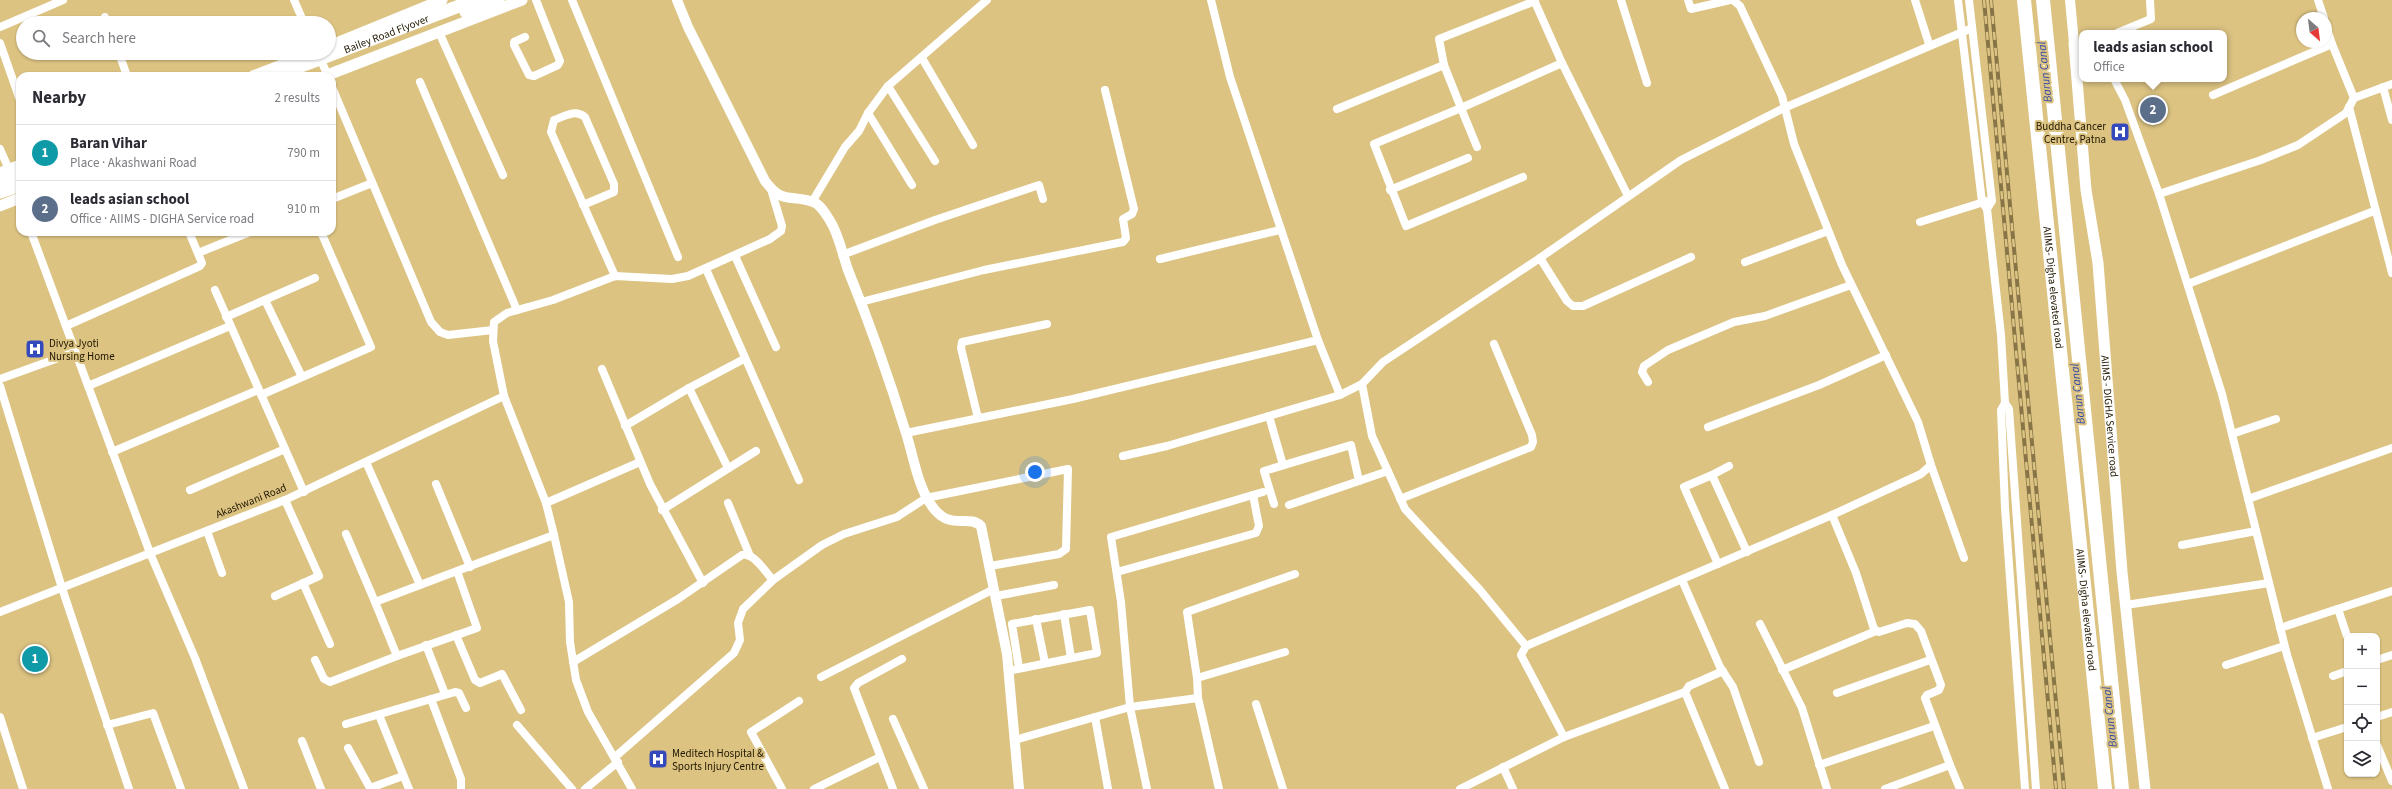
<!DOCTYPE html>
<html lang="en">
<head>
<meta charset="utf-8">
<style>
	:root { --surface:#fff; --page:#f2f2f3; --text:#2b2b33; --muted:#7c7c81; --line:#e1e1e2; --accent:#0b8043 }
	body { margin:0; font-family:"Source Sans 3",sans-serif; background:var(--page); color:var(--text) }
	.controls { position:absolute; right:12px; bottom:12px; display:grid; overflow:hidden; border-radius:8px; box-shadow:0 1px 3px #0004 }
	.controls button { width:36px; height:36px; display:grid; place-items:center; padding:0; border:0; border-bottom:1px solid var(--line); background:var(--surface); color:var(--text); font:20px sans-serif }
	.compass { position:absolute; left:2296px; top:12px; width:36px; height:36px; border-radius:50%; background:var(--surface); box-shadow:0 1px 3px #0004; rotate:152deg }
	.you { position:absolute; left:1035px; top:472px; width:14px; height:14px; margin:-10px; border:3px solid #fff; border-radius:50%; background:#1a73e8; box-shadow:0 0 0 6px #1a73e833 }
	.badge { display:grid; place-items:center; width:26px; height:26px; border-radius:50%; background:var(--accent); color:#fff; font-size:13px; font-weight:700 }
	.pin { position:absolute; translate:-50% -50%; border:2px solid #fff; box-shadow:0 1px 4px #0006 }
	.popup { position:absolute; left:2079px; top:30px; width:148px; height:52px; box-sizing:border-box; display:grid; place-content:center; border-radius:8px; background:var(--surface); filter:drop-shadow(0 1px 3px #0005); font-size:13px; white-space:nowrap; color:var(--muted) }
	.popup b { font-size:15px; color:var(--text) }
	.popup::after { content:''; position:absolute; left:50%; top:100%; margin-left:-8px; border:8px solid transparent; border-top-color:var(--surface) }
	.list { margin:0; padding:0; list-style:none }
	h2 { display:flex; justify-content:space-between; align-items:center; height:52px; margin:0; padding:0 16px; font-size:17px }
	h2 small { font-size:13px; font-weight:400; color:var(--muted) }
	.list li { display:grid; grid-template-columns:26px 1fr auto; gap:12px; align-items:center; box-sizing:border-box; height:56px; padding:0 16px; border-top:1px solid var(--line) }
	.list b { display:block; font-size:15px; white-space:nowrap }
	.list p { margin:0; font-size:13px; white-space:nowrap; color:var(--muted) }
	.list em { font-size:13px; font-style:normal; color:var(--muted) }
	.icon { flex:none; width:22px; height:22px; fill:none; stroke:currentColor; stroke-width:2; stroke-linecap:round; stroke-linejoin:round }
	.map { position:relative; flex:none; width:2392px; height:789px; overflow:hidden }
	.search { position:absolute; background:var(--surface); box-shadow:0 1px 3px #0004; left:16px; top:16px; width:320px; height:44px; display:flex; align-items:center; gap:10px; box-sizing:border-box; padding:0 14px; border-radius:22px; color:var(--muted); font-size:15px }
	.panel { position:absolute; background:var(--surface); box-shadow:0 1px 3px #0004; left:16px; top:72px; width:320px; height:164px; border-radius:12px }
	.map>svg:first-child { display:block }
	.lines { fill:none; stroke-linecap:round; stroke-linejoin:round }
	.minor { stroke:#fff; stroke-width:8 }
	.tertiary { stroke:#fff; stroke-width:10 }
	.secondary { stroke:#fff; stroke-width:11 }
	.trunk { stroke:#fff; stroke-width:13 }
	.motorway { stroke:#fff; stroke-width:14 }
	.rail-casing { stroke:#877547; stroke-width:4 }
	.rail { stroke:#dcc382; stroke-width:2.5; stroke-dasharray:8; stroke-linecap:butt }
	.labels { text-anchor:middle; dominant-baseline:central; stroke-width:4; stroke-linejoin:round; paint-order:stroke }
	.street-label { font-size:11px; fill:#201700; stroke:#dcc382 }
	.poi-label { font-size:11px; fill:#201700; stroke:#dcc382; text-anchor:start }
	.water-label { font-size:12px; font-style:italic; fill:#354ba5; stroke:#dcc382 }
</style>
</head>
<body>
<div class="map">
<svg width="2392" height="789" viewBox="0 0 2392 789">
	<rect width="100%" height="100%" fill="#dcc382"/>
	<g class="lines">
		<g class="minor">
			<polyline points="294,0 304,23"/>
			<polyline points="572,0 678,257"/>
			<polyline points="1534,0 1562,63"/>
			<polyline points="1621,0 1647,83"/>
			<polyline points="1688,0 1691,9 1730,0"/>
			<polyline points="1915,0 1929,44"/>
			<polyline points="1958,0 1982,202 1987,209 2001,335 2005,403 2001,410 2005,508 2025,789"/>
			<polyline points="1969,0 1992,201 1987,209"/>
			<polyline points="2318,0 2324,18"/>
			<polyline points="105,17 107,23"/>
			<polyline points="2326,26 2332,44"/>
			<polyline points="0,27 63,0"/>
			<polyline points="439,32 503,175"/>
			<polyline points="2117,33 2151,19 2150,0"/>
			<polyline points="525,37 514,42 514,45 529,75 534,76 558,65 560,61 536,0"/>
			<polyline points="0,43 20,100"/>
			<polyline points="119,53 127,76"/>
			<polyline points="319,56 328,76"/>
			<polyline points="922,58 973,145"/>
			<polyline points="1444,65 1439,39 1535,1"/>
			<polyline points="2114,79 2125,100 2159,194"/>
			<polyline points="420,82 517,310"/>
			<polyline points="888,86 935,161"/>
			<polyline points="332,87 431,322 440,332 448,335 493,330"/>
			<polyline points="2383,87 2392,120"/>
			<polyline points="2213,95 2332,44 2354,98"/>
			<polyline points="2349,107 2392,273"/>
			<polyline points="1337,109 1444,65 1461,108 1374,144 1406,226 1523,177"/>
			<polyline points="868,113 912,185"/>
			<polyline points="1477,147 1461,108 1562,63 1628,196"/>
			<polyline points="0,149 11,174"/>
			<polyline points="1390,190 1468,158"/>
			<polyline points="332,199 372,183"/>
			<polyline points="812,202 845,147 859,131 868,113 888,86 987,0"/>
			<path d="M583,205L614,192V184L585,117C575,109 565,116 554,120L551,132C572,180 594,228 615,276"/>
			<polyline points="1920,222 1987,201"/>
			<polyline points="31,232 150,553 195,658 244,789"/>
			<polyline points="198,253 250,232"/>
			<polyline points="842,255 935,220 1039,185 1043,199"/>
			<polyline points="735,256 776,347"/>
			<polyline points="1540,258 1567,301 1573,306 1583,306 1691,257"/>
			<polyline points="1160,259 1280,230"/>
			<polyline points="1745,262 1828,231"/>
			<polyline points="706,269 799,480"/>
			<polyline points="2188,284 2374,211"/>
			<polyline points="215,290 304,492"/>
			<polyline points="265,300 302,377"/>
			<polyline points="861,302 984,270 1123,242 1126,238 1123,219 1132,214 1134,209 1105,90"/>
			<polyline points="226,317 315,278"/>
			<polyline points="66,326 200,266 202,263 189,232"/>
			<polyline points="1318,340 1340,395"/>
			<polyline points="602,369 650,484 703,583"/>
			<polyline points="0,379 75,352"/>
			<polyline points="1648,382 1642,372 1644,366 1668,350 1734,322 1765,316 1851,285"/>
			<polyline points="1362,384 1372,436 1405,509 1480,590 1526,646"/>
			<polyline points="0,386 62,588 129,789"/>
			<polyline points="88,386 230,326"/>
			<polyline points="689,388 744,359"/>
			<polyline points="261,395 371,347 321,232"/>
			<polyline points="2005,403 2009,409 2036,789"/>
			<polyline points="1269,416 1283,465"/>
			<polyline points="978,418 961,348 962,342 1047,324"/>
			<polyline points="625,426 689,388 728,468"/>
			<polyline points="1708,427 1819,385 1886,355"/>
			<polyline points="906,433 1073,399 1318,340 1230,77 1211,0"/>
			<polyline points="2232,434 2276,419"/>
			<polyline points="112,452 258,390"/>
			<polyline points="1123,456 1167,446 1340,395 1362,384 1383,362 1537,260 1681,160 1784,108 1972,28"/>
			<polyline points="366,462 420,585"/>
			<polyline points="1931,465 1964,558"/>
			<polyline points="1712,475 1729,466"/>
			<polyline points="436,484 470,567"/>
			<polyline points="190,490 285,449"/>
			<polyline points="1400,499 1531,447 1533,442 1532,435 1494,344"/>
			<polyline points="2248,499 2392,448"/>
			<polyline points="546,503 640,462"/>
			<polyline points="728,503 750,556"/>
			<polyline points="1274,504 1264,471 1351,445 1359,481"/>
			<polyline points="1289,505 1388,471"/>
			<polyline points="662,510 756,451"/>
			<polyline points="1832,515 1856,573 1874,629 1879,632 1907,623 1915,624 1921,631 1941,685 1939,690 1927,695 1925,698 1950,765 1885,789"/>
			<polyline points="207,531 222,573"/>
			<polyline points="346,534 375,602"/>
			<polyline points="2182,545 2256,531"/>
			<polyline points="1718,564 1684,487 1712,475 1747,552"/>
			<polyline points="457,571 375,602 397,656 477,628 457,571 554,535"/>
			<polyline points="1117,572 1256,533 1259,526 1253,495"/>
			<polyline points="1682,580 1720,667 1733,687 1759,762"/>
			<polyline points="303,583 330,644"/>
			<polyline points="275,596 319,576 285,500"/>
			<polyline points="996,596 1054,585"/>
			<polyline points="2126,605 2269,583"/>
			<polyline points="2338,609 2347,636"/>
			<polyline points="0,612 285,500 504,396"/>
			<polyline points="1064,614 1071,658"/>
			<polyline points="1036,619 1045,663"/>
			<polyline points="1760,624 1802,708 1827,789"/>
			<polyline points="2280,628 2392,591"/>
			<polyline points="456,635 475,680 480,683 502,674 521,710"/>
			<polyline points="426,645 445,694"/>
			<polyline points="315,660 324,679 330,682 397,656"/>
			<polyline points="2377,660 2392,655"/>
			<path d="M573,662L678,599L742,555C755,553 765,572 773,580"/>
			<polyline points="2226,665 2284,646"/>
			<polyline points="1782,670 1876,631"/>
			<polyline points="1008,671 1097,653 1090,610 1012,624 1019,668"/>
			<polyline points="1723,671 1689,686 1685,692 1725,789"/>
			<polyline points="2333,676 2347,671"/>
			<polyline points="821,677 994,589"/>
			<polyline points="1197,678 1285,652"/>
			<polyline points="1837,693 1930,660"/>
			<polyline points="1198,698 1130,707 1121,602 1111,537 1263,492"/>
			<polyline points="431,699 461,779 461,789"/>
			<polyline points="1256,704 1283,789"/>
			<polyline points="379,715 409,789"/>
			<polyline points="0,717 23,789"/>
			<polyline points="1095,717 1108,789"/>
			<polyline points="2377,717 2392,712"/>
			<polyline points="893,719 924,789"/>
			<polyline points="346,724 455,692 459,693 466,708"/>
			<polyline points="107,725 153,713 181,789"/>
			<polyline points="517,725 572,789"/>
			<polyline points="1564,737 1685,692"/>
			<polyline points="2312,738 2347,727"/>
			<polyline points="1015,740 1130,707 1147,789"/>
			<polyline points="302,741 321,789"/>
			<polyline points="2377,745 2392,781"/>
			<polyline points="348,748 370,788 403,776"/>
			<polyline points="615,757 734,653 740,640 738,623 743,609 773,580 822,545 844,534 897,517 926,498 1068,469 1066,549 1059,554 990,566"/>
			<polyline points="1819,765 1934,726"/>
			<polyline points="1950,765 1960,789"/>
			<polyline points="1503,767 1513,789"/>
			<polyline points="585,789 618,762"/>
			<polyline points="632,789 588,712 576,680 570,642 569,602 554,535 546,503 504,396 493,341 494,322 507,313 553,300 615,276 672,279 688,276 770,239 781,231 782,226 771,189"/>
			<polyline points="782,789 751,732 799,701"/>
			<polyline points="814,789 880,757"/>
			<polyline points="893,789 854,688 858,683 902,659"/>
			<polyline points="1219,789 1198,698 1197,678 1187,612 1295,574"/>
			<polyline points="1460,789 1564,737 1521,655 1526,646 1832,515 1921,474 1931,465 1918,422 1842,265 1794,144 1782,96 1740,6 1733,0"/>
			<polyline points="2328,789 2287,655 2222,394 2159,194 2261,160 2298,145 2346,113 2354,98 2392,84"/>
		</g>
		<g class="tertiary">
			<path d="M677,0L688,27L765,181C783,205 790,194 813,202C820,204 825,213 829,219C839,234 842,253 848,270C870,324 889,378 906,433C914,458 918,490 935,510C952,530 969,514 981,526L1007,654L1019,789"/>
			<polyline points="2070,0 2074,43"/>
		</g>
		<g class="secondary">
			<path id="s1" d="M2074,43L2086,190L2098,263L2122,572L2145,789"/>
			<polyline points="329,46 442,0"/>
			<polyline points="253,76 313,53"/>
			<polyline points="325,76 522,0"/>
			<polyline points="0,173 20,165"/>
			<polyline points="0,206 20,198"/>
		</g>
		<g class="trunk">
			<polyline points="466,12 498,0"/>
			<path id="s2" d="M275,76L475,0"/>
			<polyline points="0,181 20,174"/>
			<polyline points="0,192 20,185"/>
		</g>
		<g class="motorway">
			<path id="s3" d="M2024,0L2105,789"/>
			<polyline points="2043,0 2122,789"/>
		</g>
		<g class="rail-casing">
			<g id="rail">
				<polyline points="1984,0 2056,789"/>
				<polyline points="1991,0 2064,789"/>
			</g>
		</g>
		<use href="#rail" class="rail"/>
	</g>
	<defs>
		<g id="hospital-square" transform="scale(1)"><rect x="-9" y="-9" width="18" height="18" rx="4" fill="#344abc" stroke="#dcc382"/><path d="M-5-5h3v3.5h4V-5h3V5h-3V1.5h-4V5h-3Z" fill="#fff"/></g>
	</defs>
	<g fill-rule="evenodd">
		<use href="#hospital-square" x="2120" y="132"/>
		<use href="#hospital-square" x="35" y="349"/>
		<use href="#hospital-square" x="658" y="759"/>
	</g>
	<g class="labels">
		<g class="street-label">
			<text stroke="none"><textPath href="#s2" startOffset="119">Bailey Road Flyover</textPath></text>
			<text stroke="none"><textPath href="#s3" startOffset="289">AIIMS- Digha elevated road</textPath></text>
			<text stroke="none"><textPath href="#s1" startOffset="375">AIIMS - DIGHA Service road</textPath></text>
			<text transform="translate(251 501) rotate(-22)">Akashwani Road</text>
			<text stroke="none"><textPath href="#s3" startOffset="613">AIIMS- Digha elevated road</textPath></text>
		</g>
		<g class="poi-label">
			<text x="2106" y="126" text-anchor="end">Buddha Cancer<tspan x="2106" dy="13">Centre, Patna</tspan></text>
			<text x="49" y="343">Divya Jyoti<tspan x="49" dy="13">Nursing Home</tspan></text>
			<text x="672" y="753">Meditech Hospital &amp;<tspan x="672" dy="13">Sports Injury Centre</tspan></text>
		</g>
		<g class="water-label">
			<text transform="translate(2045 72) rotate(-96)">Barun Canal</text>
			<text transform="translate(2078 394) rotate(-96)">Barun Canal</text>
			<text transform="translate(2110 717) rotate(-96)">Barun Canal</text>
		</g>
	</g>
</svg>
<div class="controls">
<button>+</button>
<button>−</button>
<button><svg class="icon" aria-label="locate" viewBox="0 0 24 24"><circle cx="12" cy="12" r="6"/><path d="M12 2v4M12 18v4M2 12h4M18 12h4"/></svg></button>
<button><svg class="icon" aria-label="layers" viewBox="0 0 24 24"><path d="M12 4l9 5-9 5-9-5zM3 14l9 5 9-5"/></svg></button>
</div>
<svg class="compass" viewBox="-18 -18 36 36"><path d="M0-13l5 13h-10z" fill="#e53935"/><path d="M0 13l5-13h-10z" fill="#7c7c81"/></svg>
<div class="you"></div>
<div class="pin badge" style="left:35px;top:659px;background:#0f9aa8">1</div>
<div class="pin badge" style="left:2153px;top:110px;background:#5c6f8a">2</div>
<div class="popup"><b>leads asian school</b>Office</div>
<div class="search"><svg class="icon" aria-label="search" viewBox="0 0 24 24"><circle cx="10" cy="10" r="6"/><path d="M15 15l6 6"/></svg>Search here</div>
<section class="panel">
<h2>Nearby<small>2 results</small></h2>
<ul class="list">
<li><span class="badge" style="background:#0f9aa8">1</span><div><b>Baran Vihar</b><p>Place · Akashwani Road</p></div><em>790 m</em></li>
<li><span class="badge" style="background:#5c6f8a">2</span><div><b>leads asian school</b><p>Office · AIIMS - DIGHA Service road</p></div><em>910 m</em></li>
</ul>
</section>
</div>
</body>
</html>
